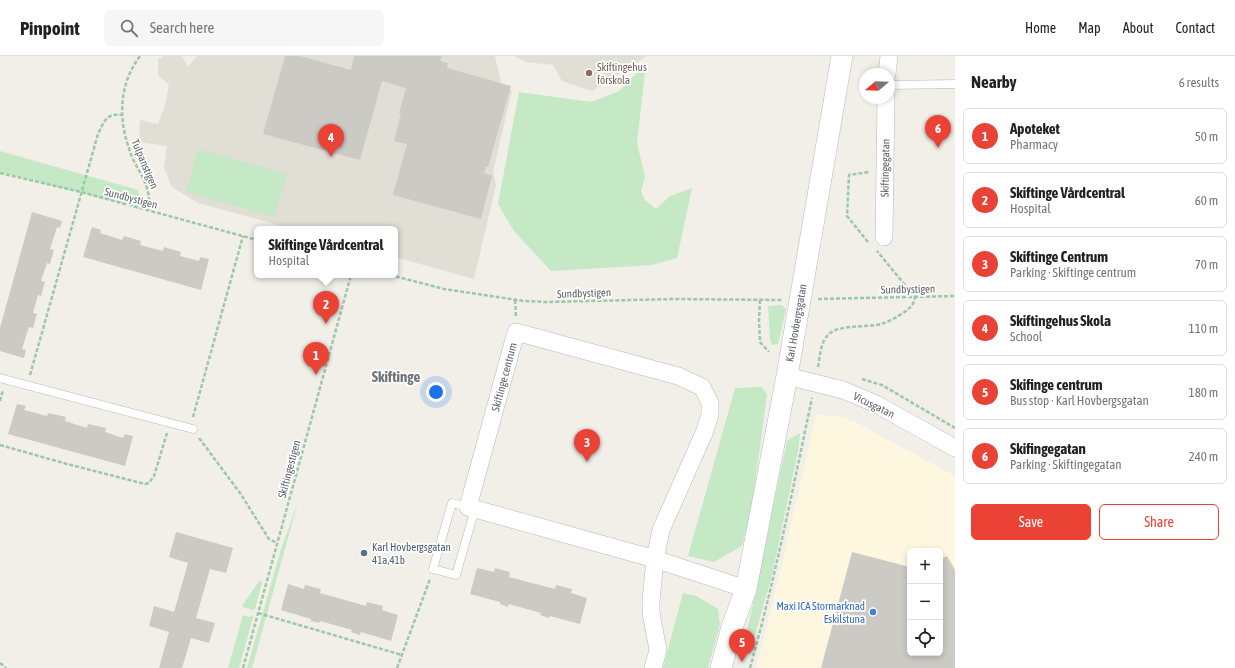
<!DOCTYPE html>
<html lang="en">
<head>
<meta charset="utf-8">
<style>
	:root { --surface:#fff; --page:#f6f6f6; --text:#222; --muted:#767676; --line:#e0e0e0; --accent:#ea4335 }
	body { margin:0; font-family:"Asap Condensed",sans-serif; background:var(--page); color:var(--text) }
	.controls { position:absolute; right:12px; bottom:12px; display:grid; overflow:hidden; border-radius:6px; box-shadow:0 2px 6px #0003 }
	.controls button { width:36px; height:36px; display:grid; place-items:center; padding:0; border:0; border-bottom:1px solid var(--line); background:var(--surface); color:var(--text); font:20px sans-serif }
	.compass { position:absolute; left:859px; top:12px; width:36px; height:36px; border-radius:50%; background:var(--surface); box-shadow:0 2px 6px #0003; rotate:251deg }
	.you { position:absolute; left:436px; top:336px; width:14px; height:14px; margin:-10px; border:3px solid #fff; border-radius:50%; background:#1a73e8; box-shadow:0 0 0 6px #1a73e833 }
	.badge { display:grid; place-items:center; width:26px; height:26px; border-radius:50%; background:var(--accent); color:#fff; font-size:13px; font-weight:700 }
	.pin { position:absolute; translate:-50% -33px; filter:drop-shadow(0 1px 2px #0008) }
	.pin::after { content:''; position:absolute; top:21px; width:14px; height:12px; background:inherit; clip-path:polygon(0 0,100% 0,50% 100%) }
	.popup { position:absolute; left:254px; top:170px; width:144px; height:52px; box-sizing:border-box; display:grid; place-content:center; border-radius:6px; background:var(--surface); filter:drop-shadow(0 1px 3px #0005); font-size:13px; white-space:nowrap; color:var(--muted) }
	.popup b { font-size:15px; color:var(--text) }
	.popup::after { content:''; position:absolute; left:50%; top:100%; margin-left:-8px; border:8px solid transparent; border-top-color:var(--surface) }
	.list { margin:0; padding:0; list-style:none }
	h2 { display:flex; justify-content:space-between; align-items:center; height:52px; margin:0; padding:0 16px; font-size:17px }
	h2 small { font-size:13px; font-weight:400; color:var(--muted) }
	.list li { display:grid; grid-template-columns:26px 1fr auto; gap:12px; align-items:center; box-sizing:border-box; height:56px; margin:0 8px 8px; padding:0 8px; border:1px solid var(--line); border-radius:6px }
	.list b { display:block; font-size:15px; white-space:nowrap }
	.list p { margin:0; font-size:13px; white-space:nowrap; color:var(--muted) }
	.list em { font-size:13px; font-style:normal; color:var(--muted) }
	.actions { display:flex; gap:8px; padding:12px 16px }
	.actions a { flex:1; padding:9px 0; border:1px solid var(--accent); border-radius:6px; text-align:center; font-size:14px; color:var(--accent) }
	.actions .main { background:var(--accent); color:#fff }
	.icon { flex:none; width:22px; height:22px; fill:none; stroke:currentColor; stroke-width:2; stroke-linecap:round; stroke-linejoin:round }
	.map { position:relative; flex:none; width:955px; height:612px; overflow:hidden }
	header { display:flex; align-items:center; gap:24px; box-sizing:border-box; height:56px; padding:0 20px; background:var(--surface); border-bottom:1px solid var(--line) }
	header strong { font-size:19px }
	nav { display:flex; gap:22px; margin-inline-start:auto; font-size:14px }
	.search { width:280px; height:36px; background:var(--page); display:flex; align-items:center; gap:10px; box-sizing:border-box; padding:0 14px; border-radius:6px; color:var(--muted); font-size:15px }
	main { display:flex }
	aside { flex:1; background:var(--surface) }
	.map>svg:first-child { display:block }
	.commercial { fill:#fef7e0; fill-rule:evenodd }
	.education { fill:#e1ded6 }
	.green { fill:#c5e8c5 }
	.building { fill:#cccac5 }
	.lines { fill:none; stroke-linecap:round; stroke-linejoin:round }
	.service-casing { stroke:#b5b8bc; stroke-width:9 }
	.minor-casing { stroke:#b5b8bc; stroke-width:18 }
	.tertiary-casing { stroke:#b5b8bc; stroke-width:22 }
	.path { stroke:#9cc7a9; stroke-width:2.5; stroke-dasharray:4 2; stroke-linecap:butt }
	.service { stroke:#fff; stroke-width:8 }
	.minor { stroke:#fff; stroke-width:17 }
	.tertiary { stroke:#fff; stroke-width:21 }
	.education-dot { fill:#8d6e63; stroke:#fff; stroke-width:1.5 }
	.service-dot { fill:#5c6f8a; stroke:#fff; stroke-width:1.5 }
	.shop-dot { fill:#3f7fe0; stroke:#fff; stroke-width:1.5 }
	.labels { text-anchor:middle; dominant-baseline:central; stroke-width:3.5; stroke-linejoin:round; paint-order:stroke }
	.education-label { font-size:11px; fill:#785e54; stroke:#fff; text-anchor:start }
	.street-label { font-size:11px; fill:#5f6368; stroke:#fff }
	.service-label { font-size:11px; fill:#4e5e75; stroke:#fff; text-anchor:start }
	.shop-label { font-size:11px; fill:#366cbe; stroke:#fff; text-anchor:end }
	.district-label { font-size:15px; font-weight:bold; fill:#70757a; stroke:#fff }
</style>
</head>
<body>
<header>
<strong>Pinpoint</strong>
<div class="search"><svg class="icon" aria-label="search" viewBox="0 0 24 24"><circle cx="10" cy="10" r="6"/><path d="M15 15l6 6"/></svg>Search here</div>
<nav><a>Home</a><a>Map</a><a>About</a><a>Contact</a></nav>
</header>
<main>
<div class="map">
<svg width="955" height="612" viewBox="0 0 955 612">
	<rect width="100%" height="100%" fill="#f1efe8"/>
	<path class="commercial" d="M816,359L838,360L855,366L955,420V612H756L779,521ZM910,495H940V597H910Z"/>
	<g class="education">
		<polygon points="163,0 182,0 188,11 197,0 495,0 502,32 512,35 493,115 496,129 474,223 395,201 395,173 293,173 198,147 172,131 164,112 167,90 139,86 140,64 158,68 165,50 169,28 158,20 158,3"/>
		<polygon points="515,0 647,0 592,35 562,25 553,9 526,6"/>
	</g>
	<g class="green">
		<polygon points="646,7 637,87 645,121 641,135 645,144 656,153 670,140 692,132 677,202 652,209 551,215 514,175 498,148 519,36 591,46 619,35"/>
		<polygon points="198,93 287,118 275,161 186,136"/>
		<polygon points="0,95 138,134 140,144 139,150 137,151 0,116"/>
		<polygon points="781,249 786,253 778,288 772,289 770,283 768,250"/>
		<polygon points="762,331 767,339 752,449 742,490 714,506 688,500 735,332"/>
		<polygon points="800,377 798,395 772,519 750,597 743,595 787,385"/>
		<polygon points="298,446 252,612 247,612 281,493"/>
		<polygon points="259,525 261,525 262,527 255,553 253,554 243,551 242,550"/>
		<polygon points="683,537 696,540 718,553 720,569 708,612 663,612"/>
		<polygon points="243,559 249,561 253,559 253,562 239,612 228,612"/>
	</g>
	<g class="building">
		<polygon points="285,0 300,0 351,14 354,0 442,0 440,5 448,7 447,12 511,30 488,111 486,111 484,117 492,120 481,163 393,139 407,88 394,85 401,58 399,57 406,32 382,25 360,104 263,78"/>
		<polygon points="32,156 62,165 60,172 57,171 50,193 54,194 50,208 47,207 41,225 45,226 41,240 38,239 33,257 37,258 33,272 29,271 22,293 26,294 24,302 0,295 0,272"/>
		<polygon points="92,171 101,174 100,177 122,184 124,180 141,185 140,189 163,195 164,191 181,196 180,200 199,205 200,201 209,203 201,234 83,201"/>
		<polygon points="17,348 26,350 24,354 47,360 48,357 66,361 65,365 87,372 88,368 106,372 105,376 123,382 125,378 133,380 125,410 8,378"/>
		<polygon points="176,476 233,492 226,517 210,513 196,562 215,567 209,587 191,582 182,612 159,612 169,576 149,570 154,550 174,556 188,507 169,501"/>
		<polygon points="852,496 910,511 910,597 940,597 940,507 943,511 940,504 947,500 955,514 955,612 821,612"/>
		<polygon points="477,512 494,516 495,512 510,516 509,521 555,533 556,529 572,533 571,537 587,542 580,568 550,560 549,562 540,559 541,557 509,548 508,551 500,548 500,546 470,538"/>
		<polygon points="288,528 304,533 305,529 321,533 320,537 366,550 367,546 383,550 382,554 398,559 391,585 361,576 360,579 351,576 352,574 320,565 319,567 311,565 311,563 281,554"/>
	</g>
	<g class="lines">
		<g class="service-casing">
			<g id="service">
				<polyline points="889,29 955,28"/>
				<polyline points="0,322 193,373"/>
				<polyline points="468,451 452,447 433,513 456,519 475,453"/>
			</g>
		</g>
		<g class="minor-casing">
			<g id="minor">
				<polyline points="887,18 889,0"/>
				<polyline points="884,181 886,42"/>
				<polyline points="787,320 843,334 876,348 955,392"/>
				<polyline points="653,612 658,594 651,557 651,545 655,503 661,474 704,377 710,359 710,347 702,331 678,320 516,276 468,451 655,503 746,533"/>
			</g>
		</g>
		<g class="tertiary-casing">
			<polyline id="tertiary" points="721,612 732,571 746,533 787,320 842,0"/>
		</g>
		<g class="path">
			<path d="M140,0C117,31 118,68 133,103C142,122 152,132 148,155"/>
			<polyline points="0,117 81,136 257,184"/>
			<polyline points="868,186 847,160 849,119 869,116"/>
			<polyline points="390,219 444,233 524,245 546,246 674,243 782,244"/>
			<polyline points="818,243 955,240"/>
			<polyline points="515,244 516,261"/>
			<polyline points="760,244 759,265 760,286 769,296"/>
			<path d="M818,311C820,301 820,287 828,279C837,268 867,272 881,268C888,266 897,261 903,257C910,252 914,249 915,241L877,195"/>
			<path d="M30,319L98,78C104,66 106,57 121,59"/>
			<polyline points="862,323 882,329 955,372"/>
			<polyline points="0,345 3,334"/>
			<polyline points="193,361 243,180"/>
			<polyline points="199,382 240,437 269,483 277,487"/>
			<polyline points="0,389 67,408 145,428 149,427 154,420 167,377"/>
			<polyline points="258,557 402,599"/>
			<polyline points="0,607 6,612"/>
			<polyline points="243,612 351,219"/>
			<polyline points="397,612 430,523"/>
			<path d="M750,612C775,523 793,432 812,342"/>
		</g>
		<use href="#service" class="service"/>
		<use href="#minor" class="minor"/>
		<use href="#tertiary" class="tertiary"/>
	</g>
	<circle class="education-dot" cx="589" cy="17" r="4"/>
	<circle class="service-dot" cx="364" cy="497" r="4"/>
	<circle class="shop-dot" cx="873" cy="556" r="4"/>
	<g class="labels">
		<g class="education-label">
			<text x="597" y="11">Skiftingehus<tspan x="597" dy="13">förskola</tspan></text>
		</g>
		<g class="street-label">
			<text transform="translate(145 108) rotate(67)">Tulpanstigen</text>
			<text transform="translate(885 112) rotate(-89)">Skiftingegatan</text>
			<text transform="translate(131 142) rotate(15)">Sundbystigen</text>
			<text transform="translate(908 233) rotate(-1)">Sundbystigen</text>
			<text transform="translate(584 237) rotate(-2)">Sundbystigen</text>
			<text transform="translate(796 267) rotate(-80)">Karl Hovbergsgatan</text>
			<text transform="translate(504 321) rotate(-75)">Skiftinge centrum</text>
			<text transform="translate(874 349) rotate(26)">Vicusgatan</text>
			<text transform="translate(289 413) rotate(-75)">Skiftingestigen</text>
		</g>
		<g class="service-label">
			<text x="372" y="491">Karl Hovbergsgatan<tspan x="372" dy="13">41a,41b</tspan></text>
		</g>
		<g class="shop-label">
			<text x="865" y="550">Maxi ICA Stormarknad<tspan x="865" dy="13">Eskilstuna</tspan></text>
		</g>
		<g class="district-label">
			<text x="396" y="320">Skiftinge</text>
		</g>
	</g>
</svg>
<div class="controls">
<button>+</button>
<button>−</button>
<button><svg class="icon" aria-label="locate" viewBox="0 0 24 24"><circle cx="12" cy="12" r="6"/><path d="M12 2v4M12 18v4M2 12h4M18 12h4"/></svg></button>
</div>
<svg class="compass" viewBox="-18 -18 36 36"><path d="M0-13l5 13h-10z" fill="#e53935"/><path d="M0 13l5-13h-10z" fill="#767676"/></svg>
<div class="you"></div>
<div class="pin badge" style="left:316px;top:319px">1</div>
<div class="pin badge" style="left:326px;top:268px">2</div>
<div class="popup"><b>Skiftinge Vårdcentral</b>Hospital</div>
<div class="pin badge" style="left:587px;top:406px">3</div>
<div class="pin badge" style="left:331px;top:101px">4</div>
<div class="pin badge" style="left:742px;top:606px">5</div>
<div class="pin badge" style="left:938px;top:92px">6</div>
</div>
<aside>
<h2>Nearby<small>6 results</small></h2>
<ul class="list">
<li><span class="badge">1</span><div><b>Apoteket</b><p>Pharmacy</p></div><em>50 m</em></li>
<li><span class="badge">2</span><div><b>Skiftinge Vårdcentral</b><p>Hospital</p></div><em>60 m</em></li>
<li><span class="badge">3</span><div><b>Skiftinge Centrum</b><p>Parking · Skiftinge centrum</p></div><em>70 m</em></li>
<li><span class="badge">4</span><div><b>Skiftingehus Skola</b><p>School</p></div><em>110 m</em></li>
<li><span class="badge">5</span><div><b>Skifinge centrum</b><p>Bus stop · Karl Hovbergsgatan</p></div><em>180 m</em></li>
<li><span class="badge">6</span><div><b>Skifingegatan</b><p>Parking · Skiftingegatan</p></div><em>240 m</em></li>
</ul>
<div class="actions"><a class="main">Save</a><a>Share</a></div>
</aside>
</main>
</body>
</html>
